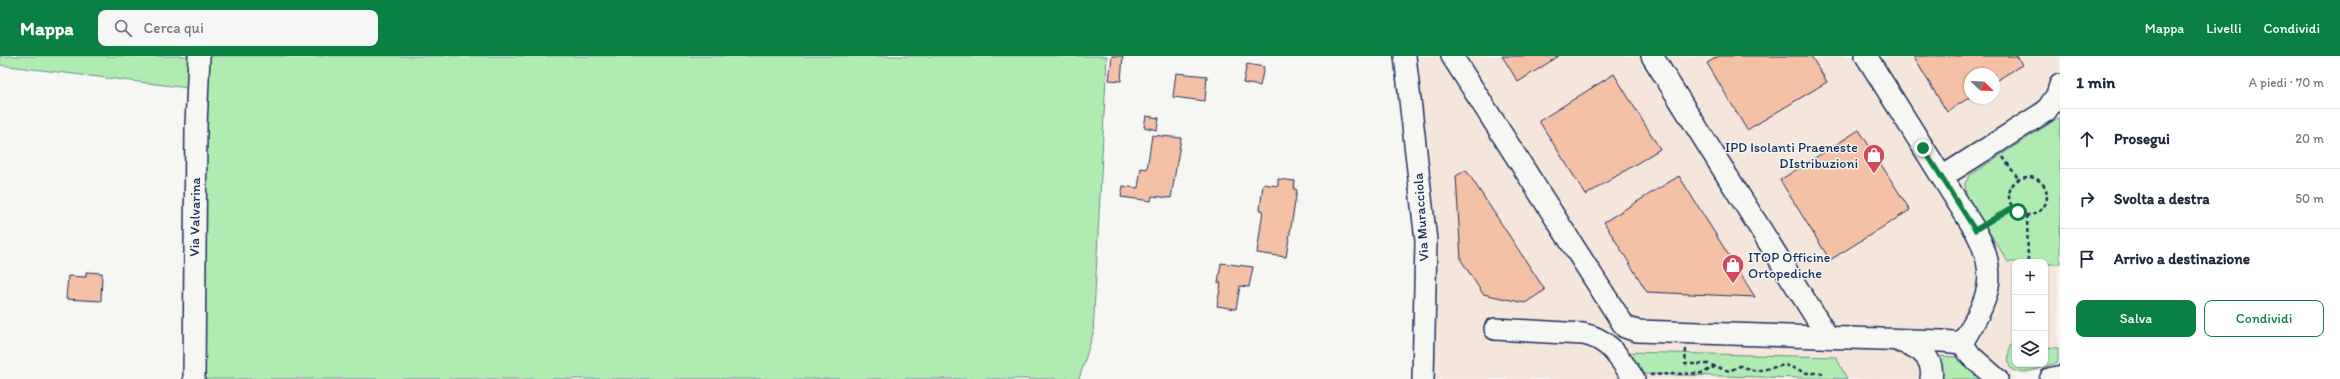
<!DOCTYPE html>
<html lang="it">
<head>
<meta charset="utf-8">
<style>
	:root { --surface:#fff; --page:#f6f6f7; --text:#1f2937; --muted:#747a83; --line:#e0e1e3; --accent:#0b8043 }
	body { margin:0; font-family:Itim,sans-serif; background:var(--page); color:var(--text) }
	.controls { position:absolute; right:12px; bottom:12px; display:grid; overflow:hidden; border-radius:8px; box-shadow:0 1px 3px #0004 }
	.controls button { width:36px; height:36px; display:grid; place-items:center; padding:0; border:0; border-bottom:1px solid var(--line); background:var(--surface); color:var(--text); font:20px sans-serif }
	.compass { position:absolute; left:1964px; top:12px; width:36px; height:36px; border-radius:50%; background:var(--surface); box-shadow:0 1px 3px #0004; rotate:113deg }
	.stop { position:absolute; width:12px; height:12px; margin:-9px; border:3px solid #0b8043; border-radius:50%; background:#fff }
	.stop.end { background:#0b8043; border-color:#fff; box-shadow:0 1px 4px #0008 }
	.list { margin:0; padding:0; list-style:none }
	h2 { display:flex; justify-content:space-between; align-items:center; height:52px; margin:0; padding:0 16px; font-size:17px }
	h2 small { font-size:13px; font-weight:400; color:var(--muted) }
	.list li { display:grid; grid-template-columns:26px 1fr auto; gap:12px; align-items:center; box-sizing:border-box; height:60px; padding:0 16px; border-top:1px solid var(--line) }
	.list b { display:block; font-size:15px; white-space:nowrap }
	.list em { font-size:13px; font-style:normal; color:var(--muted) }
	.actions { display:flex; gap:8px; padding:12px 16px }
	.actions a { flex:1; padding:9px 0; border:1px solid var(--accent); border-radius:8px; text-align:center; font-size:14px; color:var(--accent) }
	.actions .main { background:var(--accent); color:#fff }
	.icon { flex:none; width:22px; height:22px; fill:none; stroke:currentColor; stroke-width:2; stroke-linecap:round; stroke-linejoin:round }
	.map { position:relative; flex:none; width:2060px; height:323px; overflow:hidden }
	header { display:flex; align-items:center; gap:24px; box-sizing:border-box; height:56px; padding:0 20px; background:var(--accent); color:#fff }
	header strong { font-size:19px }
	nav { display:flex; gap:22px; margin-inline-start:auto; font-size:14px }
	.search { width:280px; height:36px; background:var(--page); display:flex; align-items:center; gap:10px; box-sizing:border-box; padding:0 14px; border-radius:8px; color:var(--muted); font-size:15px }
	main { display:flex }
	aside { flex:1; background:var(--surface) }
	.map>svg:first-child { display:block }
	.built { fill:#f5e6db; fill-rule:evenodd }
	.green { fill:#b0ecb2; stroke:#668e88 }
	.building { fill:#f4c1a6; stroke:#1b2f5e }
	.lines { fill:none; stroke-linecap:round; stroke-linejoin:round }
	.minor-casing { stroke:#1b2f5e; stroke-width:24 }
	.major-casing { stroke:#1b2f5e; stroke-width:25 }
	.path { stroke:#1b2f5e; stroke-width:2.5; stroke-dasharray:4 3; stroke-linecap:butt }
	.minor { stroke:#f6f6f2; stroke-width:21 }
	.major { stroke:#f6f6f2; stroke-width:22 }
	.route { stroke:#0b8043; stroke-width:5 }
	.labels { text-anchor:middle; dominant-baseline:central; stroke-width:3; stroke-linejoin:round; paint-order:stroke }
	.poi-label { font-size:14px; fill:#1b2f5e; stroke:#f6f6f2; text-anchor:end }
	.street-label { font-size:14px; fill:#1b2f5e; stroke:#f6f6f2 }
</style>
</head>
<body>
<header>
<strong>Mappa</strong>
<div class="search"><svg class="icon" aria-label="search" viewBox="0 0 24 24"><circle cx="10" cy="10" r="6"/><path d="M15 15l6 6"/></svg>Cerca qui</div>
<nav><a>Mappa</a><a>Livelli</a><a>Condividi</a></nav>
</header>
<main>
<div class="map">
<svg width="2060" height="323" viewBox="0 0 2060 323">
	<rect width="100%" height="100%" fill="#f6f6f2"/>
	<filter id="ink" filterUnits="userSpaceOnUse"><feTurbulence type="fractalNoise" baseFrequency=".025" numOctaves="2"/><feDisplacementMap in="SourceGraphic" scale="8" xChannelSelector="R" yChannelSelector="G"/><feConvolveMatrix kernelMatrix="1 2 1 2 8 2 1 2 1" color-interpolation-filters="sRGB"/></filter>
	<g filter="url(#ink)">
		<path class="built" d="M1415,0H2060L2058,306L2027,318L2014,315L2013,323H1433L1436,254L1435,191ZM1970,18H1994V42H1970ZM2015,206H2045V308H2015Z"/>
		<g class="green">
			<polygon points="0,0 1107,0 1093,278 1079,323 194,323 197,33 0,9"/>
			<polygon points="2060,61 2060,208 2045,208 2045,206 2008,206 1966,139 1965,127 1970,119"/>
			<path d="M2010,289L2015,290V308H2045V291L2058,292V306C2048,310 2016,323 2010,311C2007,305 2009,296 2010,289Z"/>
			<polygon points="1625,296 1836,301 1847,323 1639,318"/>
			<polygon points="1931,300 1959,301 1986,323 1922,323"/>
		</g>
		<g class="building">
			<polygon points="1112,0 1123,0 1121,25 1109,24"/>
			<polygon points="1502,0 1559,0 1518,26"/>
			<polygon points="1719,0 1811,0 1827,26 1747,74 1707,7"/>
			<polygon points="1913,0 2017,0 2022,9 1994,26 1994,18 1970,18 1970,41 1947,56"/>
			<polygon points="1247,8 1264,11 1260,30 1243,27"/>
			<polygon points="1176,17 1207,20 1205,45 1173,41"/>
			<polygon points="1614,18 1660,93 1586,139 1539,65"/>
			<polygon points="1146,60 1159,62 1157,74 1144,71"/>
			<polygon points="1859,74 1910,154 1830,204 1780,124"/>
			<polygon points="1152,79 1181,82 1171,142 1152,140 1151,145 1121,141 1123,130 1138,132 1141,112 1147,113"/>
			<polygon points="1466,114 1545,234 1525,247 1483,238 1461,204 1456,120"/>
			<polygon points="1679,120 1704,160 1755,241 1647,236 1604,166"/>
			<polygon points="1278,123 1295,125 1294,133 1297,134 1286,201 1257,197 1263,154 1260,154 1263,128 1278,130"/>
			<polygon points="1221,207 1253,211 1249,231 1240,230 1236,253 1217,250 1221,227 1218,227"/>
			<polygon points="86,216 102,217 101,245 66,243 68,220 86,221"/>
		</g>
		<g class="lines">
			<g class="minor-casing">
				<g id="minor">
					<polyline points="1405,0 1426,185 1423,323"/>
					<polyline points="1452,0 1625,271 1637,275 1942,285 1962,287 1971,300 1997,323"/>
					<polyline points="1652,0 1828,281"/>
					<path d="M1866,0L1975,174C2001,221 1987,245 1962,287"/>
					<polyline points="1942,121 2046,55 2057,39 2060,29"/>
					<path d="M1495,273L1583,278C1610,283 1619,302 1634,323"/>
					<path d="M1901,286C1919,291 1935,302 1931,323"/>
					<polyline points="194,323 196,70 199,0"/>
				</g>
			</g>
			<g class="major-casing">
				<polyline id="major" points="2051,323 2060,321"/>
			</g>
			<g class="path">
				<polyline points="2003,101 2019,124"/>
				<circle cx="2028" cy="140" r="19"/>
				<polyline points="2027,159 2028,206"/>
				<polyline points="1989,165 2013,151"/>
				<polyline points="1686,293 1685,308 1708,308 1729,315 1740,310 1756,315 1785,309 1807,317 1826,317"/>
				<polyline points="1650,319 1703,317 1716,310"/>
			</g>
			<use href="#minor" class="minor"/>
			<use href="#major" class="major"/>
		</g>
	</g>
	<g class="lines" filter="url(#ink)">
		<polyline class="route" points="1923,92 1975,174 2013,151 2018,156"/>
	</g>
	<defs>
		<g id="shop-pin" transform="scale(1.15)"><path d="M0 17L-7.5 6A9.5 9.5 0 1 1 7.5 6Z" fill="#d1495b" stroke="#f6f6f2"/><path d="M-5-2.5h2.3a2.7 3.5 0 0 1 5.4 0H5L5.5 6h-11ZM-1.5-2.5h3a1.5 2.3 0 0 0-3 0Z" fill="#fff"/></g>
	</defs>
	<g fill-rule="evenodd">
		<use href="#shop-pin" x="1874" y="99"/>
		<use href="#shop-pin" x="1733" y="209"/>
	</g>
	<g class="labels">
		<g class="poi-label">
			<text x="1858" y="91">IPD Isolanti Praeneste<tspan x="1858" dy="16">DIstribuzioni</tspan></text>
			<text x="1748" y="201" text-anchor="start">ITOP Officine<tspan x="1748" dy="16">Ortopediche</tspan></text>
		</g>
		<g class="street-label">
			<text transform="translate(195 161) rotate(-89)">Via Valvarina</text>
			<text transform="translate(1421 161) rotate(-94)">Via Muracciola</text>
		</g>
	</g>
</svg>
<div class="controls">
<button>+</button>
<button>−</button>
<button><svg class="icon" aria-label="layers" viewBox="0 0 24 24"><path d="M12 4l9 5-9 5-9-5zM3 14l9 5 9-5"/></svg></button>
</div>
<svg class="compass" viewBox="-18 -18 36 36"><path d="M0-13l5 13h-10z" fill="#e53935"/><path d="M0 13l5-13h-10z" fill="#747a83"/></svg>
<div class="stop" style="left:2018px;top:156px"></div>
<div class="stop end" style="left:1923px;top:92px"></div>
</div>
<aside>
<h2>1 min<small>A piedi · 70 m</small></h2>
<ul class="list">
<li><svg class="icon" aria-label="ahead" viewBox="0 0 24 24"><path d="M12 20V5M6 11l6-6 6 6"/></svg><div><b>Prosegui</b></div><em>20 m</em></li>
<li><svg class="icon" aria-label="right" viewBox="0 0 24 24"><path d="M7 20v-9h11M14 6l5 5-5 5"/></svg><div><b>Svolta a destra</b></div><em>50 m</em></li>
<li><svg class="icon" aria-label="arrive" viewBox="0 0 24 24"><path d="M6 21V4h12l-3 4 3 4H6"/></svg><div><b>Arrivo a destinazione</b></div></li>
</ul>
<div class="actions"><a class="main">Salva</a><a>Condividi</a></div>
</aside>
</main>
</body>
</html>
